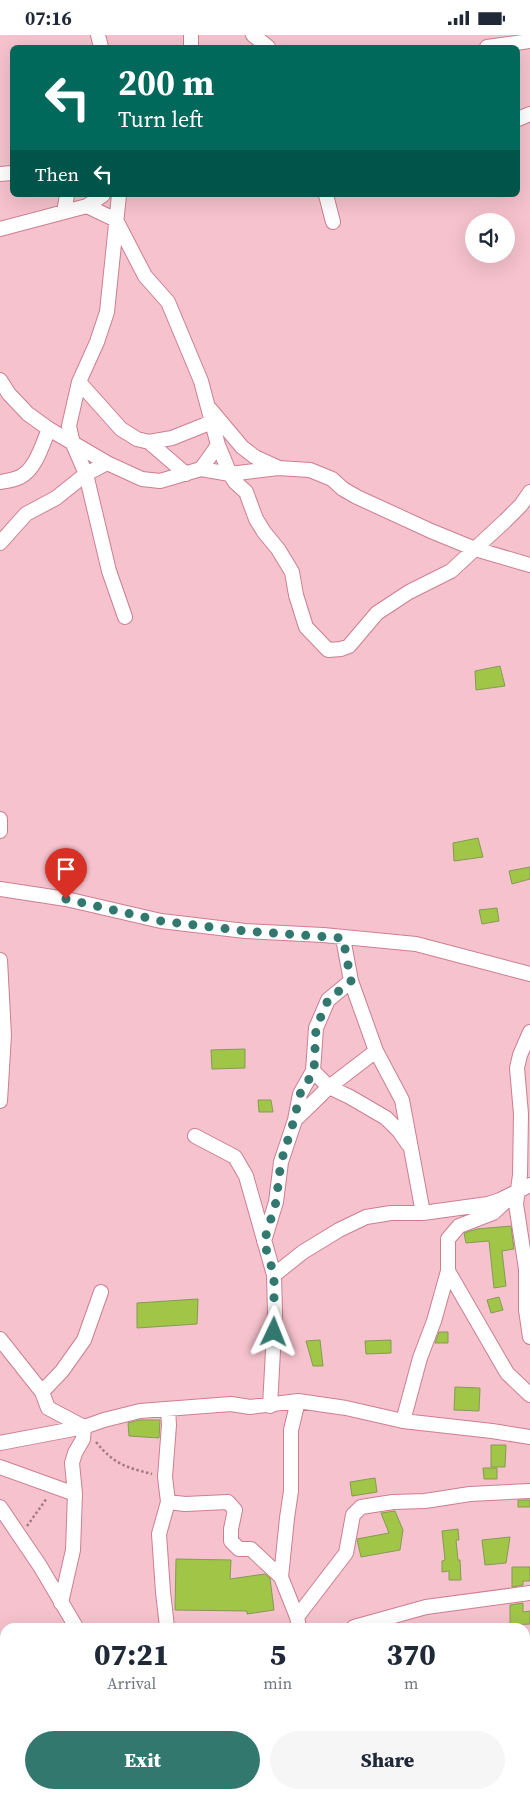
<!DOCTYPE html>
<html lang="en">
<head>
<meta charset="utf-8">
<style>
	body { margin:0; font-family:"Source Serif 4",serif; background:#f6f6f7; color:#1f2937; height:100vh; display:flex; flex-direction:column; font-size:19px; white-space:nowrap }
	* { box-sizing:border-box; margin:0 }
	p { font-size:16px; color:#747a83 }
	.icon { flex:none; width:28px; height:28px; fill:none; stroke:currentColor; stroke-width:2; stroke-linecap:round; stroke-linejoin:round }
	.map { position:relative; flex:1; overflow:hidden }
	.panel { position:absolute; left:0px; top:1588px; width:530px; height:176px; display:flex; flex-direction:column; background:#fff; border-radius:15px 15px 0 0; box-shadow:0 5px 20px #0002 }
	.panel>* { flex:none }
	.top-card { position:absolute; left:10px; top:10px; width:510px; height:152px; border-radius:8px; box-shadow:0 5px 20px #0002; background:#00695c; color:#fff; overflow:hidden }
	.tools { position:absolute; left:465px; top:178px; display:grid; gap:10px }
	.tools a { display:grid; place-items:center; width:50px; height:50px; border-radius:50%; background:#fff; box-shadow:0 5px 20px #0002; font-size:25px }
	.pin { position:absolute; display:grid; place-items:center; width:42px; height:42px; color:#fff; margin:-51px -21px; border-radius:50% 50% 50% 0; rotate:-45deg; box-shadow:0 0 5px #0007 }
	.pin .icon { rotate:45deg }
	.me { position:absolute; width:55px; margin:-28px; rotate:2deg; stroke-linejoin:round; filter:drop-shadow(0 0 4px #0008) }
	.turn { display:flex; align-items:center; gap:18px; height:105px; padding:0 25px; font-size:22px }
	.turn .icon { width:65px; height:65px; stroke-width:2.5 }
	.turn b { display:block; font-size:35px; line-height:42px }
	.then { display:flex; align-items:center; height:48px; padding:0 25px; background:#0003; gap:10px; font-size:19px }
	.eta { display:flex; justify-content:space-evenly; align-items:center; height:85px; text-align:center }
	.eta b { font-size:30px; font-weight:800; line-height:35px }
	.cta { display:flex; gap:10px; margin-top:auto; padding:10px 25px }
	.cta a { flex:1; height:58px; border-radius:30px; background:#32786f; color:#fff; font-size:20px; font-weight:800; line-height:58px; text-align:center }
	.cta a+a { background:#f6f6f7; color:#1f2937 }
	.status { display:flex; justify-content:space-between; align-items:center; height:35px; padding:0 25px; background:#fff; direction:ltr }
	.status svg { height:14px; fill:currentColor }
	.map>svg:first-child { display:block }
	.building { fill:#a1c547; stroke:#859b55 }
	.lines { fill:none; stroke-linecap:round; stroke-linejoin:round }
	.minor-casing { stroke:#cd7f92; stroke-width:16 }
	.path { stroke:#a47a84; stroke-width:2.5; stroke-dasharray:2.5 2.5; stroke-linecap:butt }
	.minor { stroke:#fff; stroke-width:14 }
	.route { stroke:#32786f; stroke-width:9; stroke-dasharray:0 16.2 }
</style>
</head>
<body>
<div class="status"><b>07:16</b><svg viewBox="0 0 49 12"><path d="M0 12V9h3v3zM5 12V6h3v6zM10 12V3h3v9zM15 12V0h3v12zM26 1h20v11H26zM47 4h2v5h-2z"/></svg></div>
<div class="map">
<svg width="530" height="1763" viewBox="0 0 530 1763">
	<rect width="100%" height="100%" fill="#f5c2cd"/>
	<path class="building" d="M500 631 505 651 476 655 475 636Z
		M478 803 483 822 454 826 453 808Z
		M530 832V844L512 849 509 836Z
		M497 873 499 886 482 889 479 875Z
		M245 1014V1033L212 1034 211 1015Z
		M258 1065H271L273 1077H259Z
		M511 1191 514 1214 502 1216 506 1251 494 1253 489 1206 466 1208 464 1198 477 1194Z
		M499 1262 503 1275 491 1278 487 1265Z
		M198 1264 197 1289 137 1293V1268Z
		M439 1297H448V1308H435Z
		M320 1305 323 1331H313L306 1306Z
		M391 1305V1318L366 1319 365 1306Z
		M455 1352 480 1353 479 1376 454 1375Z
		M139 1385H160L159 1403 129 1401 128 1388Z
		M491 1410H506L505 1432H491Z
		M483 1433H497V1444H484Z
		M375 1443 377 1457 352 1461 350 1447Z
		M518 1465H530V1472H518Z
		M395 1476 403 1495 400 1515 361 1522 357 1504 389 1498 381 1478Z
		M458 1494 459 1505H456L458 1525H460L461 1545H449V1536L442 1537V1526L445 1525 442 1496Z
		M510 1502 506 1528 485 1530 482 1505Z
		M176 1524 231 1525 230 1544 265 1539 270 1543 274 1575 247 1579V1576L175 1575Z
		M512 1532H530V1546H523V1550L512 1552Z
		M523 1568V1577L530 1576V1589L510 1590V1570Z"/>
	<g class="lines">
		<g class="minor-casing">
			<path id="minor" d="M98 0 101 12
				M191 0V12
				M253 0 268 12
				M487 12 530 6
				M518 84 530 79
				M0 139 12 138
				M119 160 107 277 97 307 79 347 69 391 73 409 86 439 109 536 125 582
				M326 160 333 187
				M87 171 116 185 145 241 168 267 201 346 218 410 230 439 235 447 246 457 256 484 264 497 278 514 292 537 296 560 306 592 328 615 341 614 349 611 377 578 409 557 451 536 505 486 521 470 530 457
				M64 177 67 160
				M0 194 87 171 103 160
				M0 345 9 359 28 379 49 394 107 428 142 444 160 446 201 434 230 439 278 433 310 435 332 444 343 454 357 462 431 496 475 514 530 530
				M79 347 121 394 137 404 149 407 186 439
				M210 374 242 412 255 422 277 432
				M149 407 172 403 212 387
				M201 434 218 410
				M0 447C6 446 14 445 20 442 36 434 42 410 49 394
				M0 508 26 479 56 463 86 439 107 428
				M0 796V784
				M0 854 66 864 161 886 245 896 323 900 416 909 530 939
				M343 903 351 946 376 1016 402 1065 423 1178
				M0 925 4 1000 0 1066
				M530 997 520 1020 517 1033 521 1079 520 1140 516 1169 526 1234V1275L530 1302
				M313 1036 329 1052 350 1062 386 1083 399 1096 408 1109
				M295 1085 329 1052 376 1016
				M195 1101 235 1122 246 1141 274 1240 275 1278 270 1371
				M264 1206 276 1167 281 1127 295 1085 300 1059 313 1036 316 993 328 965 351 946
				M448 1236 507 1338 530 1360
				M274 1240 303 1217 339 1195 366 1182 391 1178H423L488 1169 500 1165 530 1150
				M0 1304 42 1357 48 1373 84 1392 83 1404 75 1418 72 1428 75 1459
				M42 1357 62 1336 84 1305 101 1257
				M403 1386 420 1323 434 1286 448 1236V1204L459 1191 493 1178 507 1165
				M0 1408 84 1392 104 1385 140 1376 231 1369 250 1372 298 1366 346 1373 403 1386 492 1396 530 1402
				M0 1432 75 1459 73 1515 61 1568
				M168 1467 185 1469 228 1467 235 1475 231 1494V1506L239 1514H251L281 1542 297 1582 299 1592
				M0 1472 40 1531 76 1592
				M281 1542 287 1483 291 1456V1395L298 1366
				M297 1582 346 1518 353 1480 361 1472 393 1467 425 1466 470 1459 530 1456
				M167 1592 163 1557 159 1499 168 1467 165 1442 169 1390 168 1375
				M354 1592 426 1572 530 1558
				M525 1625 530 1624
				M525 1687 530 1683
				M0 1689 5 1688
				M259 1759H293
				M15 1763 99 1759
				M197 1763V1759
				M422 1763V1759"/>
		</g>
		<path class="path" d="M96 1407C114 1429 125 1432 152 1439
			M27 1491 47 1463"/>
		<use href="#minor" class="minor"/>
	</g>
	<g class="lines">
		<path class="route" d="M66 864 161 886 245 896 343 903 351 946 328 965 316 993 314 1036 300 1059 294 1085 281 1127 276 1167 264 1207 274 1240V1297"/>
	</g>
</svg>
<div class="tools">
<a><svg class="icon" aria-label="sound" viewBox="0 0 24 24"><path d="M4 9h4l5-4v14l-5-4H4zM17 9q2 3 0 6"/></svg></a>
</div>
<div class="pin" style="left:66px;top:864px;background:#d93025"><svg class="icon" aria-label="arrive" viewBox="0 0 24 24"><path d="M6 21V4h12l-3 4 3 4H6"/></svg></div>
<svg class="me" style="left:274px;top:1297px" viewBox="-20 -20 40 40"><path d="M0-17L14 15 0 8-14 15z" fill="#32786f" stroke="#fff" stroke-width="4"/></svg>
<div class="top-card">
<div class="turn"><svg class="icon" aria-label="left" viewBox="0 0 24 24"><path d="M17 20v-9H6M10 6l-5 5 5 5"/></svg><div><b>200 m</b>Turn left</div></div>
<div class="then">Then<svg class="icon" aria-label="left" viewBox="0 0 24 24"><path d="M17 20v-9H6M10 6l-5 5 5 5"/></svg></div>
</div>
<section class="panel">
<div class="eta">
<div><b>07:21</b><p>Arrival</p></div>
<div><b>5</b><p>min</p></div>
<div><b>370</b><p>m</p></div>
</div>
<div class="cta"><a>Exit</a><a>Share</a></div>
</section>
</div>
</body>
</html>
